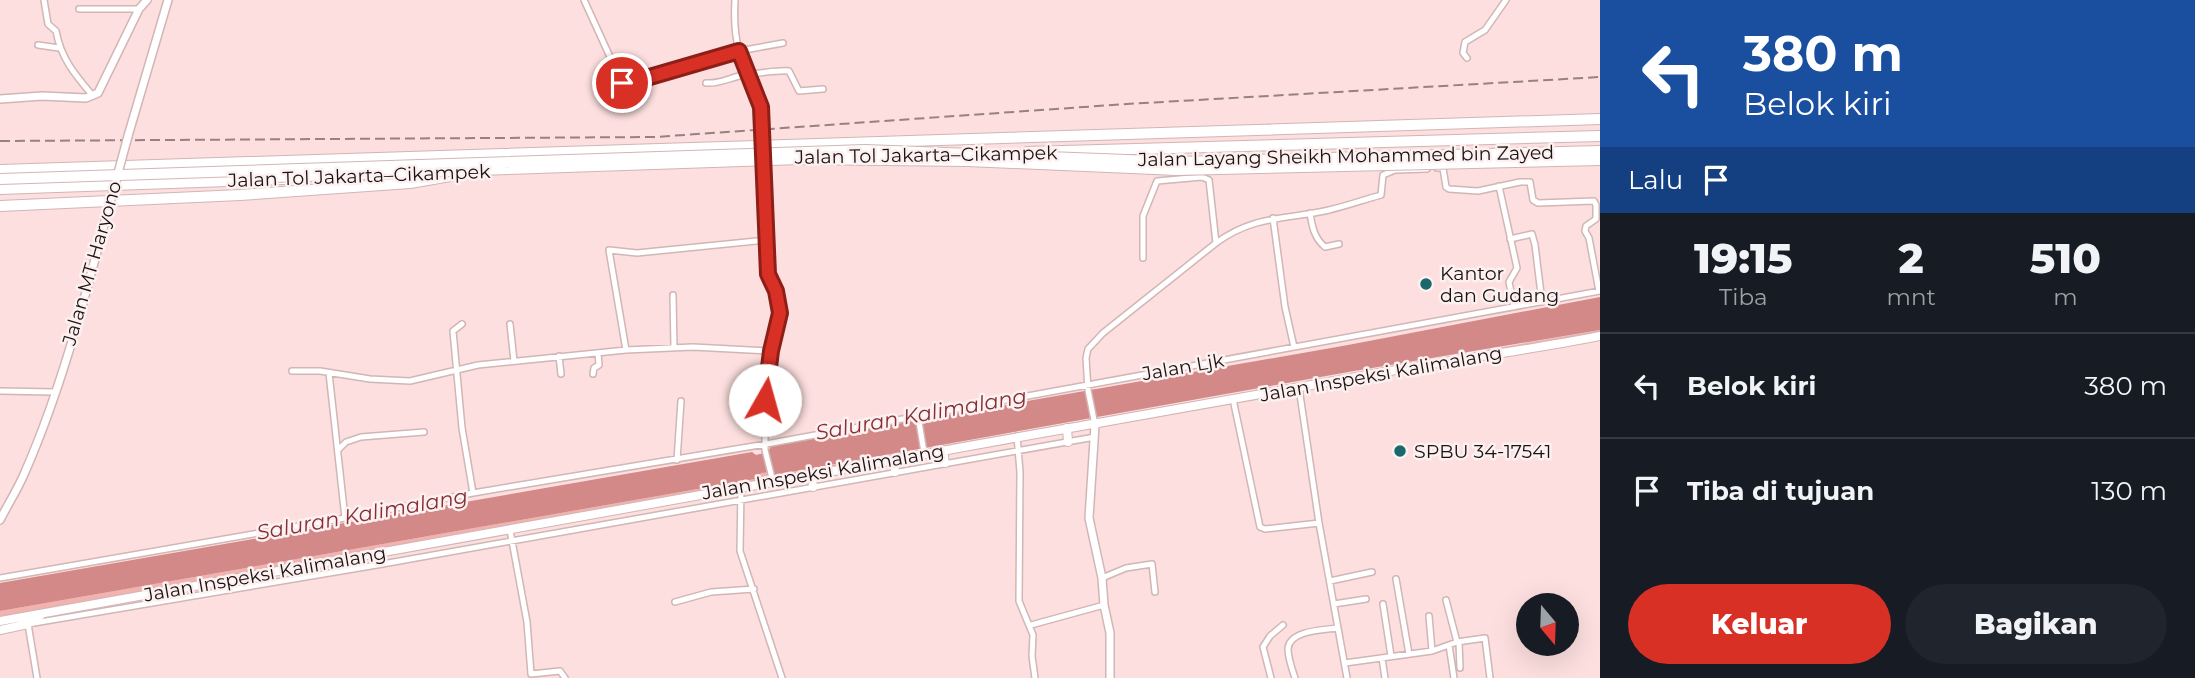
<!DOCTYPE html>
<html lang="id">
<head>
<meta charset="utf-8">
<style>
	body { margin:0; font-family:Montserrat,sans-serif; background:#20242c; color:#f1f3f6; height:100vh; display:flex; flex-direction:column; font-size:26px; white-space:nowrap }
	* { box-sizing:border-box; margin:0 }
	p { font-size:23px; color:#9ea1a6 }
	.icon { flex:none; width:38px; height:38px; fill:none; stroke:currentColor; stroke-width:2; stroke-linecap:round; stroke-linejoin:round }
	.map { position:relative; flex:1; overflow:hidden }
	.drawer { display:flex; flex-direction:column; background:#171b24; width:595px }
	.drawer>* { flex:none }
	.guide { background:#1a4fa0; color:#fff; overflow:hidden }
	.needle { width:46px; rotate:161deg }
	.fabs { position:absolute; left:1516px; top:593px; display:grid; gap:14px }
	.fabs a { display:grid; place-items:center; width:63px; height:63px; border-radius:50%; background:#171b24; box-shadow:0 7px 28px #0002; font-size:35px }
	.pin { position:absolute; display:grid; place-items:center; width:60px; height:60px; color:#fff; margin:-30px; border:4px solid #fff; border-radius:50%; box-shadow:0 2px 7px #0007 }
	.me { position:absolute; width:77px; margin:-38px; rotate:7deg; stroke-linejoin:round; filter:drop-shadow(0 0 5px #0008) }
	.turn { display:flex; align-items:center; gap:24px; height:147px; padding:0 28px; font-size:32px }
	.turn .icon { width:91px; height:91px; stroke-width:2.5 }
	.turn b { display:block; font-size:49px; line-height:60px }
	.then { display:flex; align-items:center; height:66px; padding:0 28px; background:#0003; gap:14px; font-size:26px }
	.eta { display:flex; justify-content:space-evenly; align-items:center; height:119px; text-align:center }
	.eta b { font-size:42px; font-weight:800; line-height:49px }
	.button { display:flex; gap:14px; margin-top:auto; padding:14px 28px }
	.button a { flex:1; height:80px; border-radius:42px; background:#d93025; color:#fff; font-size:28px; font-weight:800; line-height:80px; text-align:center }
	.button a+a { background:#20242c; color:#f1f3f6 }
	ul { padding:0; list-style:none }
	li { display:flex; align-items:center; gap:21px; height:105px; padding:0 28px; border-top:2px solid #363941 }
	li div { flex:1 }
	li b { display:block; font-size:26px }
	li em { font-style:normal }
	main { display:flex; flex:1; min-height:0 }
	.map>svg:first-child { display:block }
	.green { fill:#f1b2b0 }
	.water { fill:#d28988 }
	.lines { fill:none; stroke-linecap:round; stroke-linejoin:round }
	.street-casing { stroke:#d1b6b5; stroke-width:8 }
	.secondary-casing { stroke:#d1b6b5; stroke-width:10 }
	.primary-casing { stroke:#d1b6b5; stroke-width:10 }
	.highway-casing { stroke:#d1b6b5; stroke-width:12 }
	.street { stroke:#fff; stroke-width:5 }
	.secondary { stroke:#fff; stroke-width:7 }
	.primary { stroke:#fff; stroke-width:8 }
	.highway { stroke:#fff; stroke-width:10 }
	.rail { stroke:#968281; stroke-width:2; stroke-dasharray:10 5; stroke-linecap:butt }
	.street-bridge-casing { stroke:#d1b6b5; stroke-width:8; stroke-linecap:butt }
	.secondary-bridge-casing { stroke:#d1b6b5; stroke-width:10; stroke-linecap:butt }
	.highway-bridge-casing { stroke:#d1b6b5; stroke-width:12; stroke-linecap:butt }
	.street-bridge { stroke:#fff; stroke-width:5 }
	.secondary-bridge { stroke:#fff; stroke-width:7 }
	.highway-bridge { stroke:#fff; stroke-width:10 }
	.route-casing { stroke:#8d1f18; stroke-width:18 }
	.route { stroke:#d93025; stroke-width:12 }
	.poi-dot { fill:#1b686c; stroke:#fcf1f0; stroke-width:2.5 }
	.labels { text-anchor:middle; dominant-baseline:central; stroke-width:5; stroke-linejoin:round; paint-order:stroke }
	.street-label { font-size:19px; fill:#1b1212; stroke:#fcf1f0 }
	.poi-label { font-size:19px; fill:#1b1212; stroke:#fcf1f0; text-anchor:start }
	.water-label { font-size:21px; font-style:italic; fill:#862e33; stroke:#fcf1f0 }
</style>
</head>
<body>
<main>
<div class="map">
<svg width="1600" height="678" viewBox="0 0 1600 678">
	<rect width="100%" height="100%" fill="#fcdfde"/>
	<path class="green" d="M1600 330V336L0 621V611L755 479 760 473 770 472 774 475Z"/>
	<path class="water" d="M1600 297V330L1354 371 774 475 770 472 761 473 755 479 0 611V583L752 452 756 455 768 452 771 446 1348 345Z"/>
	<g class="lines">
		<g class="street-casing">
			<path id="street" d="M44 0 48 24 56 31C61 59 76 76 93 96
				M584 0 622 83H629L739 51 783 43
				M735 0C734 17 734 33 739 50 746 74 760 94 762 119
				M79 9H139
				M38 45 59 48
				M1467 58 1463 53 1465 42 1485 30 1506 0
				M706 83C719 84 727 79 739 76 749 74 780 70 789 71L799 91 823 89
				M1437 168H1443L1446 187 1449 189 1478 191 1520 182H1530L1533 200 1538 203 1594 201 1596 205V219L1586 226 1585 231 1589 238 1599 291
				M1499 186 1517 268 1509 282 1514 307
				M765 192 768 274 776 291 780 313 771 351 765 400V450L773 482
				M1310 213C1312 226 1314 238 1325 247L1339 244
				M1273 218 1285 307 1294 347
				M1510 239 1532 234 1535 245 1542 302
				M1216 243C1254 215 1285 220 1329 210 1346 206 1363 200 1381 195L1383 175 1395 170 1427 169
				M673 295 674 348
				M462 324 453 331 462 428 473 493
				M510 324 514 361
				M626 350 609 250 637 253 766 240
				M559 356 561 374
				M292 371H320L370 379 410 381 478 365 626 350 693 347 771 351
				M329 373 345 518
				M593 374 594 368 599 365 598 353
				M1299 388 1319 523 1347 678
				M0 391 54 392
				M1233 399 1260 527 1265 529 1319 523
				M918 416 924 452
				M1095 425 1088 390 1086 358 1088 349 1103 333 1216 243 1209 180 1202 177 1157 181 1143 216V258
				M1017 436 1020 472 1019 601 1033 635 1032 656 1035 678
				M338 450 346 442 361 437 424 432
				M677 460 681 401
				M741 488 740 551 782 678
				M510 530 527 622 531 674 560 671 565 678
				M0 578 345 518 473 493 766 444 1600 291
				M1102 578 1126 568 1152 564 1155 592
				M1396 579 1409 654
				M1330 581 1372 572
				M1446 600 1457 642
				M675 602 711 592 754 589
				M1334 604 1366 599
				M1383 604 1391 656
				M1429 616 1432 651
				M1031 625 1104 605
				M1459 642 1460 668
				M1449 645 1454 678
				M1382 658 1385 678
				M1345 663 1432 651 1457 642 1485 638 1490 678
				M37 678 28 624 377 565 1095 437
				M1271 678 1263 647 1270 636 1283 625
				M1295 678C1292 669 1288 658 1288 649 1289 630 1324 630 1338 628"/>
		</g>
		<g class="secondary-casing">
			<path id="secondary" d="M0 99 42 96 86 98 98 93 139 9 147 0
				M128 136 168 0
				M1095 425 1089 518 1102 578 1104 605 1110 633V678
				M0 520C8 504 18 489 25 472 61 390 84 301 107 214"/>
		</g>
		<g class="primary-casing">
			<path id="primary" d="M1067 428 1068 442
				M943 450 945 463
				M894 460 895 472
				M812 475 813 487
				M0 621 812 475C1010 438 1208 403 1407 368 1471 357 1536 349 1600 336
				M0 630 28 624 41 615"/>
		</g>
		<g class="highway-casing">
			<path id="highway" d="M1027 152 1600 136
				M0 170 1600 119
				M0 189 284 179
				M0 206 240 195 410 183 462 174"/>
		</g>
		<use href="#street" class="street"/>
		<use href="#secondary" class="secondary"/>
		<use href="#primary" class="primary"/>
		<use href="#highway" class="highway"/>
		<path class="rail" d="M0 141 655 137 1127 104 1600 77"/>
		<g class="street-bridge-casing">
			<path id="street-bridge" d="M762 119 765 192"/>
		</g>
		<g class="secondary-bridge-casing">
			<path id="secondary-bridge" d="M107 214 128 136"/>
		</g>
		<g class="highway-bridge-casing">
			<path id="highway-bridge" d="M275 177 801 159 968 161 1177 170 1600 160
				M0 179 865 150 1179 162 1600 151"/>
		</g>
		<use href="#street-bridge" class="street-bridge"/>
		<use href="#secondary-bridge" class="secondary-bridge"/>
		<use href="#highway-bridge" class="highway-bridge"/>
	</g>
	<g class="lines">
		<g class="route-casing">
			<path id="route" d="M622 83H629L739 51 761 107 768 274 776 291 780 313 771 351 765 400"/>
		</g>
		<use href="#route" class="route"/>
	</g>
	<g class="poi-dot">
		<circle cx="1426" cy="284" r="7"/>
		<circle cx="1400" cy="451" r="7"/>
	</g>
	<g class="labels">
		<g class="street-label">
			<text transform="translate(926 155) rotate(-1)">Jalan Tol Jakarta–Cikampek</text>
			<text transform="translate(1346 156) rotate(-1)">Jalan Layang Sheikh Mohammed bin Zayed</text>
			<text transform="translate(359 176) rotate(-2)">Jalan Tol Jakarta–Cikampek</text>
			<text transform="translate(92 263) rotate(-74)">Jalan MT Haryono</text>
			<text transform="translate(1183 367) rotate(-10)">Jalan Ljk</text>
			<text transform="translate(1381 374) rotate(-10)">Jalan Inspeksi Kalimalang</text>
			<text transform="translate(823 472) rotate(-10)">Jalan Inspeksi Kalimalang</text>
			<text transform="translate(265 574) rotate(-10)">Jalan Inspeksi Kalimalang</text>
		</g>
		<g class="poi-label">
			<text x="1440" y="273">Kantor<tspan x="1440" dy="22">dan Gudang</tspan></text>
			<text x="1414" y="451">SPBU 34-17541</text>
		</g>
		<g class="water-label">
			<text transform="translate(921 414) rotate(-10)">Saluran Kalimalang</text>
			<text transform="translate(362 514) rotate(-10)">Saluran Kalimalang</text>
		</g>
	</g>
</svg>
<div class="fabs">
<a><svg class="needle" viewBox="-14 -14 28 28"><path d="M0-13l5 13h-10z" fill="#e53935"/><path d="M0 13l5-13h-10z" fill="#9ea1a6"/></svg></a>
</div>
<div class="pin" style="left:622px;top:83px;background:#d93025"><svg class="icon" aria-label="arrive" viewBox="0 0 24 24"><path d="M6 21V4h12l-3 4 3 4H6"/></svg></div>
<svg class="me" style="left:765px;top:400px" viewBox="-20 -20 40 40"><circle r="19" fill="#fff"/><path d="M0-13L10 11 0 6-10 11z" fill="#d93025"/></svg>
</div>
<section class="drawer">
<div class="guide">
<div class="turn"><svg class="icon" aria-label="left" viewBox="0 0 24 24"><path d="M17 20v-9H6M10 6l-5 5 5 5"/></svg><div><b>380 m</b>Belok kiri</div></div>
<div class="then">Lalu<svg class="icon" aria-label="arrive" viewBox="0 0 24 24"><path d="M6 21V4h12l-3 4 3 4H6"/></svg></div>
</div>
<div class="eta">
<div><b>19:15</b><p>Tiba</p></div>
<div><b>2</b><p>mnt</p></div>
<div><b>510</b><p>m</p></div>
</div>
<ul>
<li><svg class="icon" aria-label="left" viewBox="0 0 24 24"><path d="M17 20v-9H6M10 6l-5 5 5 5"/></svg><div><b>Belok kiri</b></div><em>380 m</em></li>
<li><svg class="icon" aria-label="arrive" viewBox="0 0 24 24"><path d="M6 21V4h12l-3 4 3 4H6"/></svg><div><b>Tiba di tujuan</b></div><em>130 m</em></li>
</ul>
<div class="button"><a>Keluar</a><a>Bagikan</a></div>
</section>
</main>
</body>
</html>
